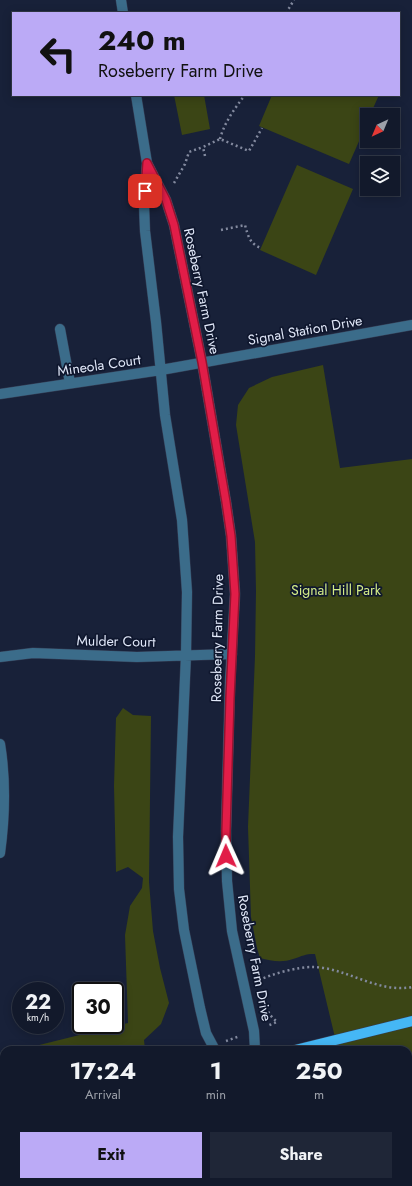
<!DOCTYPE html>
<html lang="en">
<head>
<meta charset="utf-8">
<style>
	body { margin:0; font-family:Jost,sans-serif; background:#1f2637; color:#f1f3f6; height:100vh; display:flex; flex-direction:column; font-size:15px; white-space:nowrap }
	* { box-sizing:border-box; margin:0 }
	p { font-size:13px; color:#9ca0a9 }
	.icon { flex:none; width:22px; height:22px; fill:none; stroke:currentColor; stroke-width:2; stroke-linecap:round; stroke-linejoin:round }
	.map { position:relative; flex:1; overflow:hidden }
	.side { position:absolute; left:0px; top:1046px; width:412px; height:140px; display:flex; flex-direction:column; background:#12192b; border-radius:12px 12px 0 0; box-shadow:0 2px 10px #0003,0 0 0 1px #313847 }
	.side>* { flex:none }
	.banner { position:absolute; left:12px; top:12px; width:388px; height:84px; border-radius:0px; box-shadow:0 2px 10px #0003,0 0 0 1px #313847; background:#bbaaf6; color:#111; overflow:hidden }
	.needle { width:26px; rotate:224deg }
	.tools { position:absolute; left:360px; top:108px; display:grid; gap:8px }
	.tools a { display:grid; place-items:center; width:40px; height:40px; border-radius:0px; background:#12192b; box-shadow:0 2px 10px #0003,0 0 0 1px #313847; font-size:20px }
	.speed { position:absolute; left:12px; top:982px; display:flex; gap:8px; font-size:20px; font-weight:700; text-align:center }
	.speed>* { display:grid; place-content:center; width:52px; height:52px; border-radius:50%; background:#12192b; box-shadow:0 2px 10px #0003,0 0 0 1px #313847; line-height:1 }
	.speed small { font-size:10px; font-weight:400 }
	.speed .limit { border:2px solid #111; border-radius:6px; background:#fff; color:#111 }
	.pin { position:absolute; display:grid; place-items:center; width:34px; height:34px; color:#fff; margin:-17px; border-radius:8px; box-shadow:0 2px 6px #0006 }
	.me { position:absolute; width:44px; margin:-22px; rotate:359deg; stroke-linejoin:round; filter:drop-shadow(0 0 3px #0008) }
	.turn { display:flex; align-items:center; gap:14px; height:84px; padding:0 20px; font-size:18px }
	.turn .icon { width:52px; height:52px; stroke-width:2.5 }
	.turn b { display:block; font-size:28px; line-height:34px }
	.eta { display:flex; justify-content:space-evenly; align-items:center; height:68px; text-align:center }
	.eta b { font-size:24px; font-weight:700; line-height:28px }
	.action { display:flex; gap:8px; margin-top:auto; padding:8px 20px }
	.action a { flex:1; height:46px; border-radius:0px; background:#bbaaf6; color:#111; font-size:16px; font-weight:700; line-height:46px; text-align:center }
	.action a+a { background:#1f2637; color:#f1f3f6 }
	.map>svg:first-child { display:block }
	.green { fill:#3b4515 }
	.lines { fill:none; stroke-linecap:round; stroke-linejoin:round }
	.minor-casing { stroke:#343d54; stroke-width:11 }
	.major-casing { stroke:#343d54; stroke-width:11 }
	.path { stroke:#838a9f; stroke-width:2.5; stroke-dasharray:2 3; stroke-linecap:butt }
	.minor { stroke:#3b6c8a; stroke-width:10 }
	.major { stroke:#45b7f5; stroke-width:10 }
	.route-casing { stroke:#92132f; stroke-width:10 }
	.route { stroke:#e11d48; stroke-width:7 }
	.labels { text-anchor:middle; dominant-baseline:central; stroke-width:3.5; stroke-linejoin:round; paint-order:stroke }
	.street-label { font-size:14px; fill:#e1e8f9; stroke:#0f172e }
	.park-label { font-size:14px; fill:#d4ec87; stroke:#0f172e }
</style>
</head>
<body>
<div class="map">
<svg width="412" height="1186" viewBox="0 0 412 1186">
	<rect width="100%" height="100%" fill="#182139"/>
	<path class="green" d="M174 95H204L210 129 182 135Z
		M272 95H379L370 115H367V123L349 164 259 126Z
		M297 165 353 189 316 275 260 250Z
		M323 365 340 468 412 459V1186H138L153 1182H408V1050H338L315 954C304 954 303 956 293 959 282 963 271 961 260 958L257 948 251 917 248 827 255 656 256 591 255 542 236 425 238 405 249 388 272 377Z
		M123 708 133 715 151 716 149 882 153 931 160 968 169 1003 161 1024 144 1040 145 1050H19L128 1023 125 935 130 906 142 888 143 878 128 867 116 872 114 786 116 718Z"/>
	<g class="lines">
		<g class="minor-casing">
			<path id="minor" d="M121 0 123 13
				M136 95 147 163 144 205 145 231 156 322 165 415 182 520 187 592 186 655 178 837 179 889 184 930 200 1008 206 1033 215 1050
				M147 163 166 200 174 225 202 362 226 502 231 536 235 594 230 683 226 831 227 881 232 931 254 1031 255 1050
				M60 329 70 383
				M0 394 161 370 412 325
				M0 657 33 653 137 657 232 654
				M0 744C6 781 5 816 0 853"/>
		</g>
		<g class="major-casing">
			<path id="major" d="M295 1050 412 1021
				M408 1062 412 1060
				M0 1123 4 1122
				M0 1162 4 1161"/>
		</g>
		<path class="path" d="M286 13 294 0
			M220 139C224 123 235 108 245 95
			M205 156 203 147 220 139 249 151 262 128
			M174 183 185 164 189 152 203 147
			M221 230 245 225C248 236 250 244 261 248
			M259 980C272 974 297 967 312 967 321 967 331 969 340 972 363 979 387 992 412 987
			M266 1007 270 1015 277 1022 267 1026
			M226 1041 240 1036
			M0 1097 4 1095"/>
		<use href="#minor" class="minor"/>
		<use href="#major" class="major"/>
	</g>
	<g class="lines">
		<g class="route-casing">
			<path id="route" d="M145 191 147 163 166 200 174 225 202 362 226 502 231 536 235 594 230 698 226 831V856"/>
		</g>
		<use href="#route" class="route"/>
	</g>
	<g class="labels">
		<g class="street-label">
			<text transform="translate(202 291) rotate(78)">Roseberry Farm Drive</text>
			<text transform="translate(305 330) rotate(-10)">Signal Station Drive</text>
			<text transform="translate(99 365) rotate(-8)">Mineola Court</text>
			<text transform="translate(217 638) rotate(-89)">Roseberry Farm Drive</text>
			<text transform="translate(116 641) rotate(1)">Mulder Court</text>
			<text transform="translate(255 958) rotate(79)">Roseberry Farm Drive</text>
		</g>
		<g class="park-label">
			<text x="336" y="590">Signal Hill Park</text>
		</g>
	</g>
</svg>
<div class="tools">
<a><svg class="needle" viewBox="-14 -14 28 28"><path d="M0-13l5 13h-10z" fill="#e53935"/><path d="M0 13l5-13h-10z" fill="#9ca0a9"/></svg></a>
<a><svg class="icon" aria-label="layers" viewBox="0 0 24 24"><path d="M12 4l9 5-9 5-9-5zM3 14l9 5 9-5"/></svg></a>
</div>
<div class="speed"><div>22<small>km/h</small></div><div class="limit">30</div></div>
<div class="pin" style="left:145px;top:191px;background:#d93025"><svg class="icon" aria-label="arrive" viewBox="0 0 24 24"><path d="M6 21V4h12l-3 4 3 4H6"/></svg></div>
<svg class="me" style="left:226px;top:856px" viewBox="-20 -20 40 40"><path d="M0-17L14 15 0 8-14 15z" fill="#e11d48" stroke="#fff" stroke-width="4"/></svg>
<div class="banner">
<div class="turn"><svg class="icon" aria-label="left" viewBox="0 0 24 24"><path d="M17 20v-9H6M10 6l-5 5 5 5"/></svg><div><b>240 m</b>Roseberry Farm Drive</div></div>
</div>
<section class="side">
<div class="eta">
<div><b>17:24</b><p>Arrival</p></div>
<div><b>1</b><p>min</p></div>
<div><b>250</b><p>m</p></div>
</div>
<div class="action"><a>Exit</a><a>Share</a></div>
</section>
</div>
</body>
</html>
